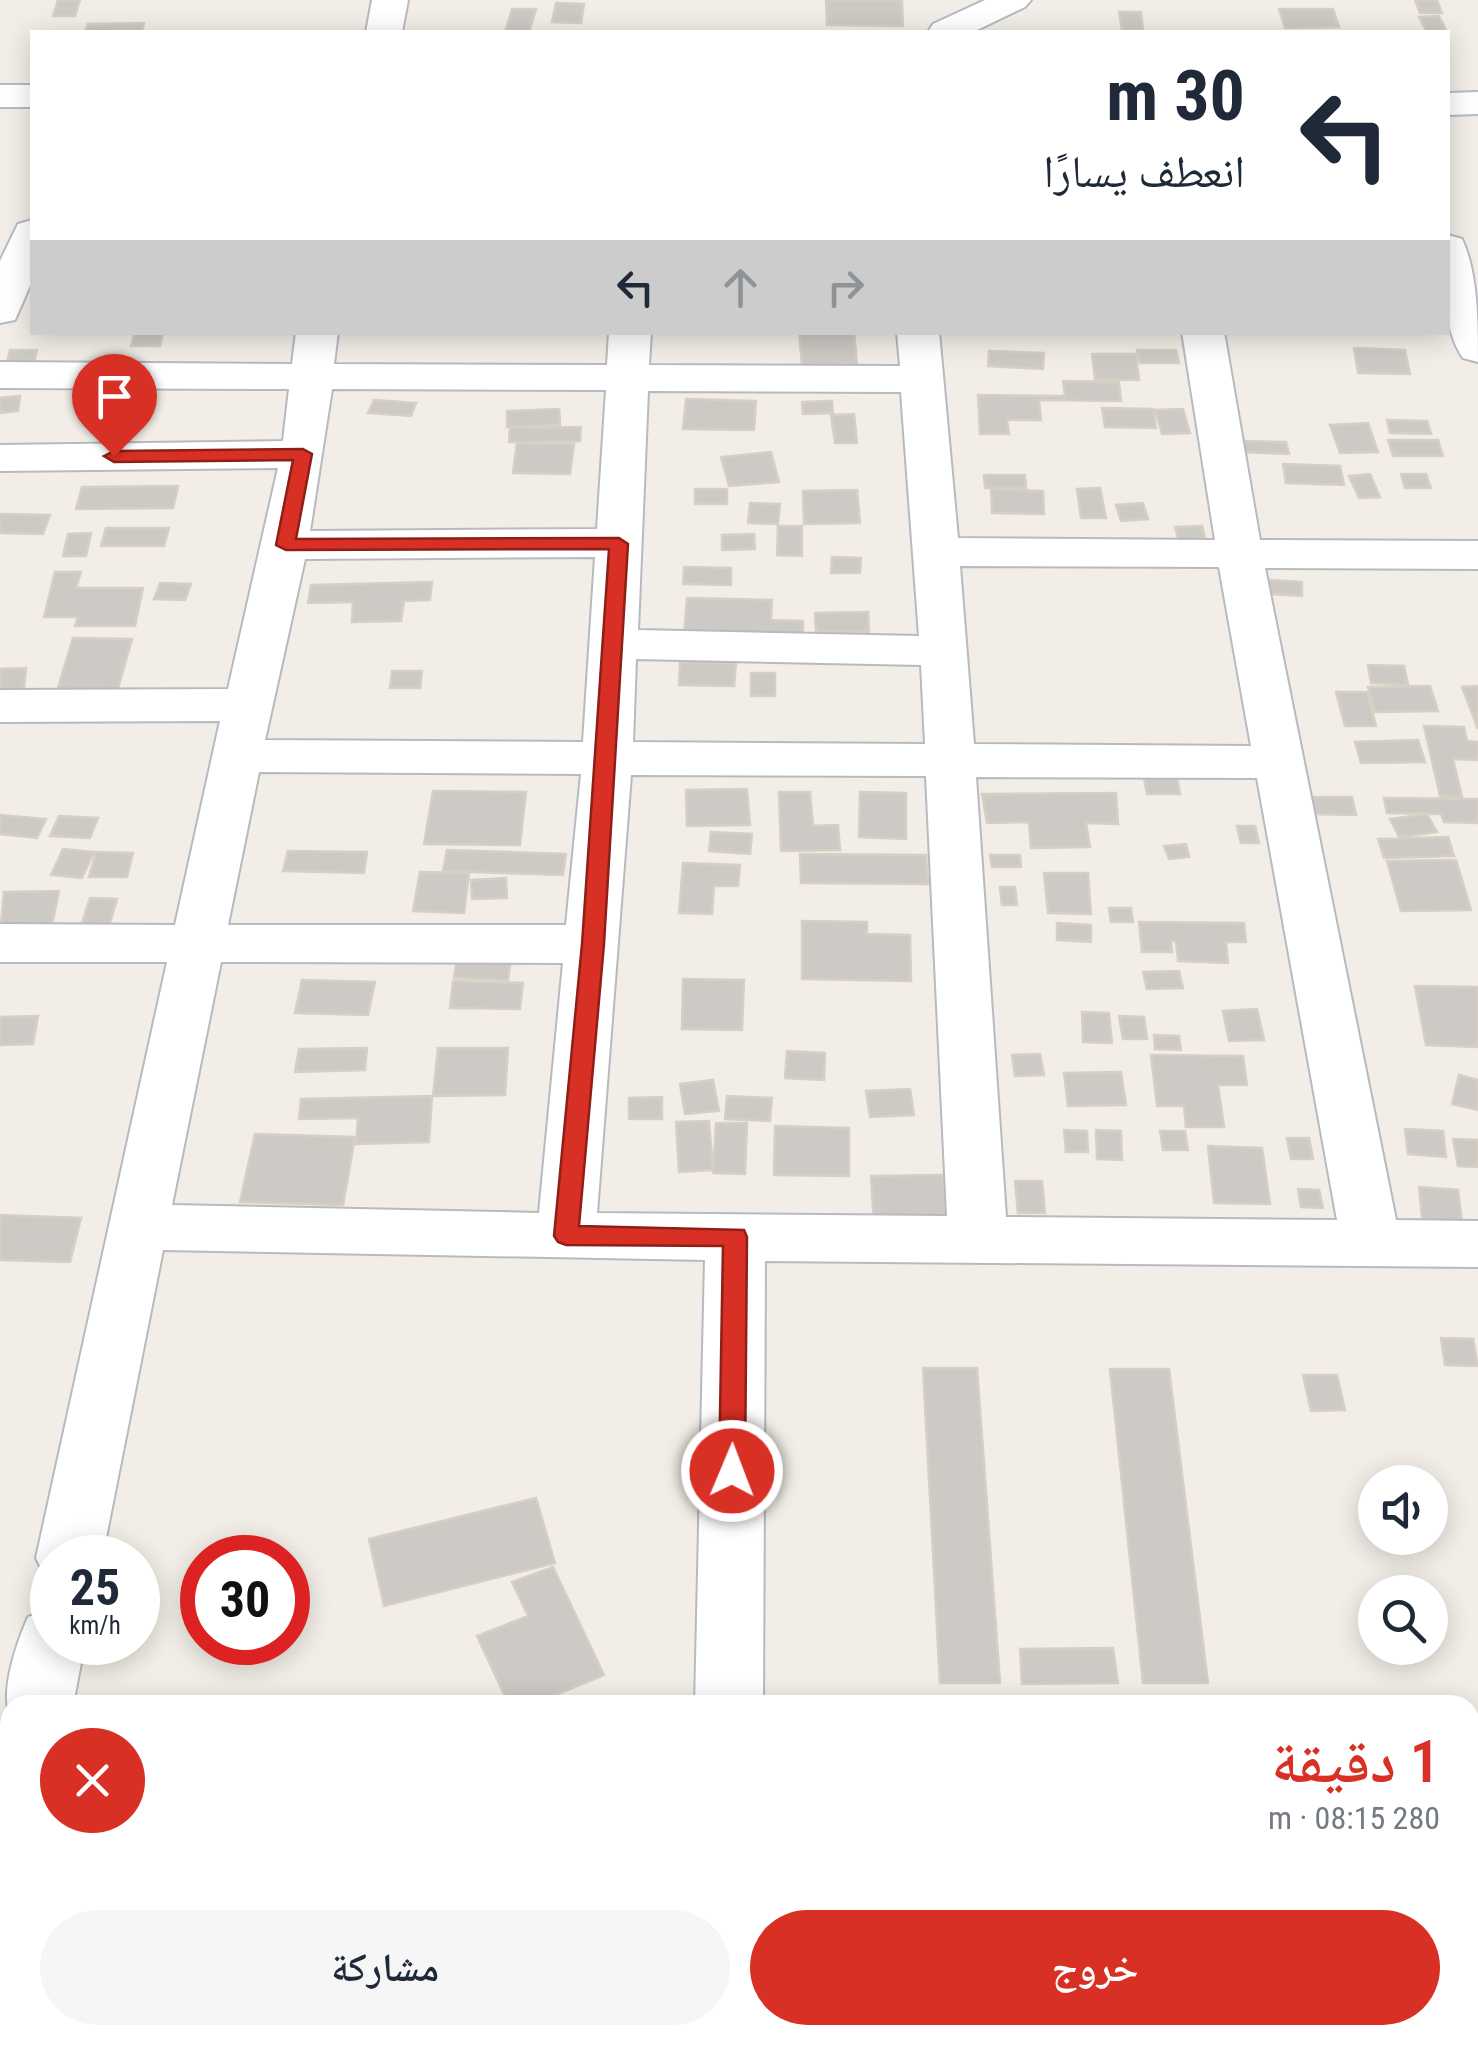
<!DOCTYPE html>
<html lang="ar">
<head>
<meta charset="utf-8">
<style>
	body { margin:0; font-family:"Roboto Condensed","Noto Naskh Arabic",sans-serif; background:#f6f6f7; color:#1f2937; direction:rtl; height:100vh; display:flex; flex-direction:column; font-size:38px; white-space:nowrap }
	* { box-sizing:border-box; margin:0 }
	p { font-size:32px; color:#747a83 }
	.icon { flex:none; width:55px; height:55px; fill:none; stroke:currentColor; stroke-width:2; stroke-linecap:round; stroke-linejoin:round }
	.map { position:relative; flex:1; overflow:hidden; direction:ltr }
	.drawer { position:absolute; left:0px; top:1695px; width:1480px; height:350px; display:flex; flex-direction:column; background:#fff; border-radius:30px 30px 0 0; box-shadow:0 5px 25px #0003; direction:rtl }
	.drawer>* { flex:none }
	.guide { position:absolute; left:30px; top:30px; width:1420px; height:305px; border-radius:0px; box-shadow:0 5px 25px #0003; direction:rtl; background:#fff; color:#1f2937; overflow:hidden }
	.buttons { position:absolute; left:1358px; top:1465px; display:grid; gap:20px }
	.buttons a { display:grid; place-items:center; width:90px; height:90px; border-radius:50%; background:#fff; box-shadow:0 5px 25px #0003; font-size:50px }
	.speed { position:absolute; left:30px; top:1535px; display:flex; gap:20px; font-size:50px; font-weight:700; text-align:center }
	.speed>* { display:grid; place-content:center; width:130px; height:130px; border-radius:50%; background:#fff; box-shadow:0 5px 25px #0003; line-height:1 }
	.speed small { font-size:25px; font-weight:400 }
	.speed .limit { border:15px solid #d22; background:#fff; color:#111 }
	.pin { position:absolute; display:grid; place-items:center; width:85px; height:85px; color:#fff; margin:-102px -42px; border-radius:50% 50% 50% 0; rotate:-45deg; box-shadow:0 0 10px #0007 }
	.pin .icon { rotate:45deg }
	.me { position:absolute; width:110px; margin:-55px; rotate:1deg; stroke-linejoin:round; filter:drop-shadow(0 0 8px #0008) }
	.turn { display:flex; align-items:center; gap:35px; height:210px; padding:0 40px; font-size:45px }
	.turn .icon { width:130px; height:130px; stroke-width:2.5 }
	.turn b { display:block; font-size:70px; line-height:85px }
	.lanes { display:flex; align-items:center; height:95px; padding:0 40px; background:#0003; justify-content:center; gap:50px; direction:ltr }
	.lanes .off { opacity:.35 }
	.round { display:grid; place-items:center; flex:none; width:105px; height:105px; border-radius:52px; background:#f6f6f7 }
	.head { display:flex; align-items:center; justify-content:space-between; height:170px; padding:0 40px }
	h1 { font-size:60px; font-weight:600; line-height:75px; color:#d93025 }
	.button { display:flex; gap:20px; margin-top:auto; padding:20px 40px }
	.button a { flex:1; height:115px; border-radius:60px; background:#d93025; color:#fff; font-size:40px; font-weight:600; line-height:115px; text-align:center }
	.button a+a { background:#f6f6f7; color:#1f2937 }
	.map>svg:first-child { display:block }
	.building { fill:#cdc9c4; stroke:#d7cfc4; stroke-width:2.5 }
	.lines { fill:none; stroke-linecap:round; stroke-linejoin:round }
	.street-casing { stroke:#b7babf; stroke-width:4 }
	.street { fill:#fff; fill-rule:evenodd }
	.route { fill:#d93025; stroke:#8d1f18; stroke-width:2.5 }
</style>
</head>
<body>
<div class="map">
<svg width="1478" height="2045" viewBox="0 0 1478 2045">
	<rect width="100%" height="100%" fill="#f2eee7"/>
	<path class="building" d="M58 0H80L75 16H53Z
		M826 0H902L903 26 827 25Z
		M1415 0H1437L1442 13H1420Z
		M556 3 584 4 581 23 552 22Z
		M512 9H536L529 32H505Z
		M1279 9H1333L1339 27 1285 28Z
		M1119 12H1141L1143 30H1122Z
		M1439 16 1447 32H1427L1419 17Z
		M144 23 142 31 85 32 88 24Z
		M135 332H163L160 346H131Z
		M799 332H854L857 364 802 365Z
		M1354 348 1405 350 1410 374 1358 373Z
		M10 350H37L32 373 4 374Z
		M1137 350H1176L1179 363H1140Z
		M989 351 1044 353 1043 369 988 366Z
		M1092 354H1136L1139 380 1095 379Z
		M1063 381 1119 382 1121 401 1039 400 1041 420H1007L1009 434H980L978 395 1065 396Z
		M20 396 18 411 0 413V398Z
		M686 399 756 401 754 430 683 429Z
		M374 400 416 403 411 416 368 413Z
		M832 401 833 413 803 414 802 402Z
		M1102 408 1153 409 1156 428 1105 427Z
		M559 409 560 425 507 427V411Z
		M1183 409 1190 433 1162 434 1155 410Z
		M854 414 857 443H835L831 415Z
		M1387 420 1427 421 1431 434 1390 433Z
		M1368 423 1378 452 1340 453 1330 425Z
		M581 427 580 441 509 442 510 428Z
		M1388 440H1438L1443 456H1393Z
		M1239 441 1286 442 1289 454 1240 452Z
		M517 443 574 444 570 474 513 473Z
		M771 452 779 482 729 486 721 457Z
		M1283 464 1340 466 1344 485 1286 483Z
		M1370 474 1380 497 1359 498 1349 476Z
		M1401 474H1426L1431 488H1405Z
		M984 475H1025L1026 488H985Z
		M178 486 173 508 76 509 82 487Z
		M1100 488 1106 518H1081L1077 489Z
		M695 489H727V504H695Z
		M991 489 1043 491 1044 514 992 513Z
		M857 490 860 523 804 524 803 491Z
		M750 503 780 504 778 524 748 523Z
		M1143 503 1148 519 1121 521 1116 505Z
		M0 514 50 515 43 534 0 533Z
		M778 526H802V556L777 555Z
		M1202 526 1206 541 1179 542 1175 527Z
		M106 528H169L164 546H101Z
		M91 533 86 556H63L68 534Z
		M754 534 755 549 722 550V535Z
		M832 557 861 558 860 573H831Z
		M684 567 731 568V585L683 584Z
		M55 572H81L76 588H143L135 626H75L78 617H44Z
		M1269 580 1302 582V596L1269 594Z
		M432 582 430 600 404 601 401 621 352 622 353 602 308 603 311 585Z
		M160 583 191 584 185 600 154 599Z
		M687 598 772 600 771 620 803 621V636L684 634Z
		M868 612 869 632H816L815 613Z
		M73 638 132 639 117 692 57 691Z
		M680 662 736 663 734 686 679 685Z
		M1368 665 1404 666 1408 685 1371 683Z
		M26 668 24 688 0 690 1 669Z
		M392 671H422L420 688H390Z
		M751 673H775V696H751Z
		M1430 686 1438 711 1375 712 1368 687Z
		M1478 686V729L1462 687Z
		M1336 692H1367L1376 726H1345Z
		M1424 726 1464 727 1467 741 1478 742V760L1453 759 1462 797 1440 796Z
		M1418 740 1425 762 1361 763 1355 742Z
		M1144 778H1177L1180 794H1147Z
		M747 789 750 825 687 826 686 790Z
		M433 791 526 792 520 845 424 844Z
		M779 792H810L813 826 838 825 840 850 781 851Z
		M860 792 906 793V839L859 837Z
		M1116 793 1118 824 1086 823 1090 847 1031 848 1029 822 987 823 982 794Z
		M1306 797H1352L1356 815 1309 814Z
		M1384 798 1478 799V823L1444 822 1441 814 1387 813Z
		M1427 814 1437 832 1399 837 1390 819Z
		M0 815 46 819 37 838 0 834Z
		M59 816 98 818 90 838 50 836Z
		M1237 826H1255L1259 843H1241Z
		M711 832 752 834 750 854 709 851Z
		M1448 837 1454 856 1384 858 1378 839Z
		M1186 844 1189 857 1169 859 1164 846Z
		M63 849 94 852 82 878 51 875Z
		M447 850 566 854 563 875 443 871Z
		M288 851 367 852 364 873 283 871Z
		M96 852 133 853 127 877H89Z
		M800 854 926 855 928 884 801 883Z
		M990 855H1020L1021 867H992Z
		M1456 860 1471 910 1401 911 1387 861Z
		M683 863 740 865 738 886H714L712 914 679 913Z
		M420 872 469 873 464 913 413 911Z
		M1044 873H1088L1091 914 1048 913Z
		M506 878 507 898 472 899 471 880Z
		M1000 887H1015L1017 905H1002Z
		M59 891 50 935H0L4 892Z
		M90 898 117 899 105 940 77 939Z
		M1109 908H1131L1133 922H1111Z
		M802 921 867 922V934L910 935 911 981 802 979Z
		M1139 922 1244 923 1246 942H1226L1228 963 1178 961 1176 941H1171L1172 952H1142Z
		M1057 923 1091 925V942L1057 940Z
		M461 929 515 931 508 980 454 978Z
		M1179 971 1183 988 1147 989 1143 972Z
		M683 979 744 980 742 1030 682 1029Z
		M302 980 375 982 368 1015 295 1013Z
		M453 981 523 983 520 1009 450 1008Z
		M1415 986 1478 987V1047L1426 1045Z
		M1257 1009 1264 1040 1229 1041 1223 1011Z
		M1082 1012 1109 1013 1112 1043 1083 1042Z
		M38 1016 33 1044 0 1045V1017Z
		M1119 1016 1144 1017 1147 1039H1123Z
		M1154 1035 1179 1036 1181 1050 1155 1049Z
		M367 1048 365 1070 295 1072 299 1049Z
		M438 1048H508L505 1095 433 1096Z
		M787 1051 825 1053 824 1080 785 1078Z
		M1040 1054 1044 1075 1015 1076 1012 1055Z
		M1151 1055 1243 1056 1247 1085H1218L1224 1127H1186L1184 1106H1157Z
		M1121 1072 1126 1105 1068 1106 1064 1073Z
		M1459 1075 1478 1080V1110L1452 1104Z
		M713 1080 719 1111 685 1114 680 1084Z
		M910 1089 914 1115 870 1117 866 1091Z
		M432 1096 429 1142 356 1144 358 1118 299 1119 301 1099Z
		M727 1096 772 1098 770 1121 725 1119Z
		M662 1097V1119H629V1098Z
		M709 1121 713 1170 679 1172 676 1122Z
		M716 1123H747L745 1174 713 1173Z
		M775 1126 849 1128V1176L774 1175Z
		M1405 1129 1443 1131 1446 1157 1408 1154Z
		M1064 1130 1087 1131 1088 1152H1066Z
		M1096 1130 1121 1131 1122 1160 1097 1159Z
		M1160 1131H1185L1188 1150H1163Z
		M255 1134 355 1137 343 1205 240 1202Z
		M1287 1138H1309L1313 1159H1291Z
		M1453 1139 1478 1140V1167L1458 1166Z
		M1208 1146 1262 1148 1270 1204 1214 1203Z
		M943 1175 947 1222 874 1223 871 1176Z
		M1015 1181H1042L1045 1213H1018Z
		M1419 1187 1458 1190 1463 1230 1423 1227Z
		M1298 1189 1319 1190 1323 1208 1301 1207Z
		M0 1215 81 1218 70 1262 0 1260Z
		M1441 1338 1473 1339 1478 1366 1445 1365Z
		M923 1368H977L1000 1683H940Z
		M1110 1369H1169L1208 1683H1143Z
		M1303 1375H1337L1345 1410 1311 1411Z
		M536 1498 555 1563 384 1606 369 1539Z
		M553 1567 604 1675 531 1705H509L477 1636 528 1616 512 1582Z
		M1113 1648 1118 1683 1022 1684 1020 1649Z"/>
	<g class="lines">
		<g class="street-casing">
			<path id="street" d="M372 0H408L402 32H366Z
				M985 0H1031L1025 7 973 32H928L933 24Z
				M0 85H32V107H0Z
				M1478 92V114L1448 115V93Z
				M32 220V281L15 320 0 323V261L18 224Z
				M1448 235 1462 239C1478 273 1478 322 1478 362L1463 358C1440 325 1446 273 1448 235Z
				M296 332H338L334 364 607 365 609 332H651L649 365 900 366 897 332H939L958 538 1215 540 1182 332H1224L1260 540 1478 541V569L1265 568 1396 1220 1478 1221V1267L765 1261 763 1705H695L705 1260 163 1250 102 1558H52V1580L46 1578 36 1558 167 962H0V924L175 925 220 721 0 722V690L228 689 278 468 0 471V445L283 441 289 389 0 388V362L292 364ZM332 389 606 390 597 529 310 531ZM648 391 901 392 919 636 638 630ZM595 557 583 742 265 740 305 559ZM960 566 1219 567 1251 746 974 744ZM636 659 921 665 925 744 633 742ZM259 772 581 774 566 925H228ZM631 775 926 776 947 1216 597 1213ZM976 777 1257 778 1337 1220 1006 1217ZM221 962 563 963 539 1213 172 1205Z
				M52 1609V1642H85L73 1705H10V1716C0 1690 17 1642 28 1617Z
				M10 1812V1924L0 1928V1816Z
				M0 1974 10 1978V2035H121L125 2045H32L31 2042 0 2045Z
				M688 2035H762V2045H688Z"/>
		</g>
		<use href="#street" class="street"/>
	</g>
	<path class="route" d="M303 449 312 454 296 539 619 538 628 544 604 944 579 1226 744 1230 747 1237 745 1471 741 1479 732 1482 723 1479 719 1471 723 1246 566 1245 558 1242 554 1236 582 944 609 549 286 550 276 545 293 460 114 462 104 456 114 451Z"/>
</svg>
<div class="buttons">
<a><svg class="icon" aria-label="sound" viewBox="0 0 24 24"><path d="M4 9h4l5-4v14l-5-4H4zM17 9q2 3 0 6"/></svg></a>
<a><svg class="icon" aria-label="search" viewBox="0 0 24 24"><circle cx="10" cy="10" r="6"/><path d="M15 15l6 6"/></svg></a>
</div>
<div class="speed"><div>25<small>km/h</small></div><div class="limit">30</div></div>
<div class="pin" style="left:114px;top:456px;background:#d93025"><svg class="icon" aria-label="arrive" viewBox="0 0 24 24"><path d="M6 21V4h12l-3 4 3 4H6"/></svg></div>
<svg class="me" style="left:732px;top:1471px" viewBox="-20 -20 40 40"><circle r="17" fill="#d93025" stroke="#fff" stroke-width="3"/><path d="M0-11L8 9 0 5-8 9z" fill="#fff"/></svg>
<div class="guide">
<div class="turn"><svg class="icon" aria-label="left" viewBox="0 0 24 24"><path d="M17 20v-9H6M10 6l-5 5 5 5"/></svg><div><b>30 m</b>انعطف يسارًا</div></div>
<div class="lanes"><svg class="icon" aria-label="left" viewBox="0 0 24 24"><path d="M17 20v-9H6M10 6l-5 5 5 5"/></svg><svg class="icon off" aria-label="ahead" viewBox="0 0 24 24"><path d="M12 20V5M6 11l6-6 6 6"/></svg><svg class="icon off" aria-label="right" viewBox="0 0 24 24"><path d="M7 20v-9h11M14 6l5 5-5 5"/></svg></div>
</div>
<section class="drawer">
<div class="head"><div><h1>1 دقيقة</h1><p>280 m · 08:15</p></div><a class="round" style="background:#d93025;color:#fff"><svg class="icon" aria-label="close" viewBox="0 0 24 24"><path d="M6 6l12 12M18 6L6 18"/></svg></a></div>
<div class="button"><a>خروج</a><a>مشاركة</a></div>
</section>
</div>
</body>
</html>
